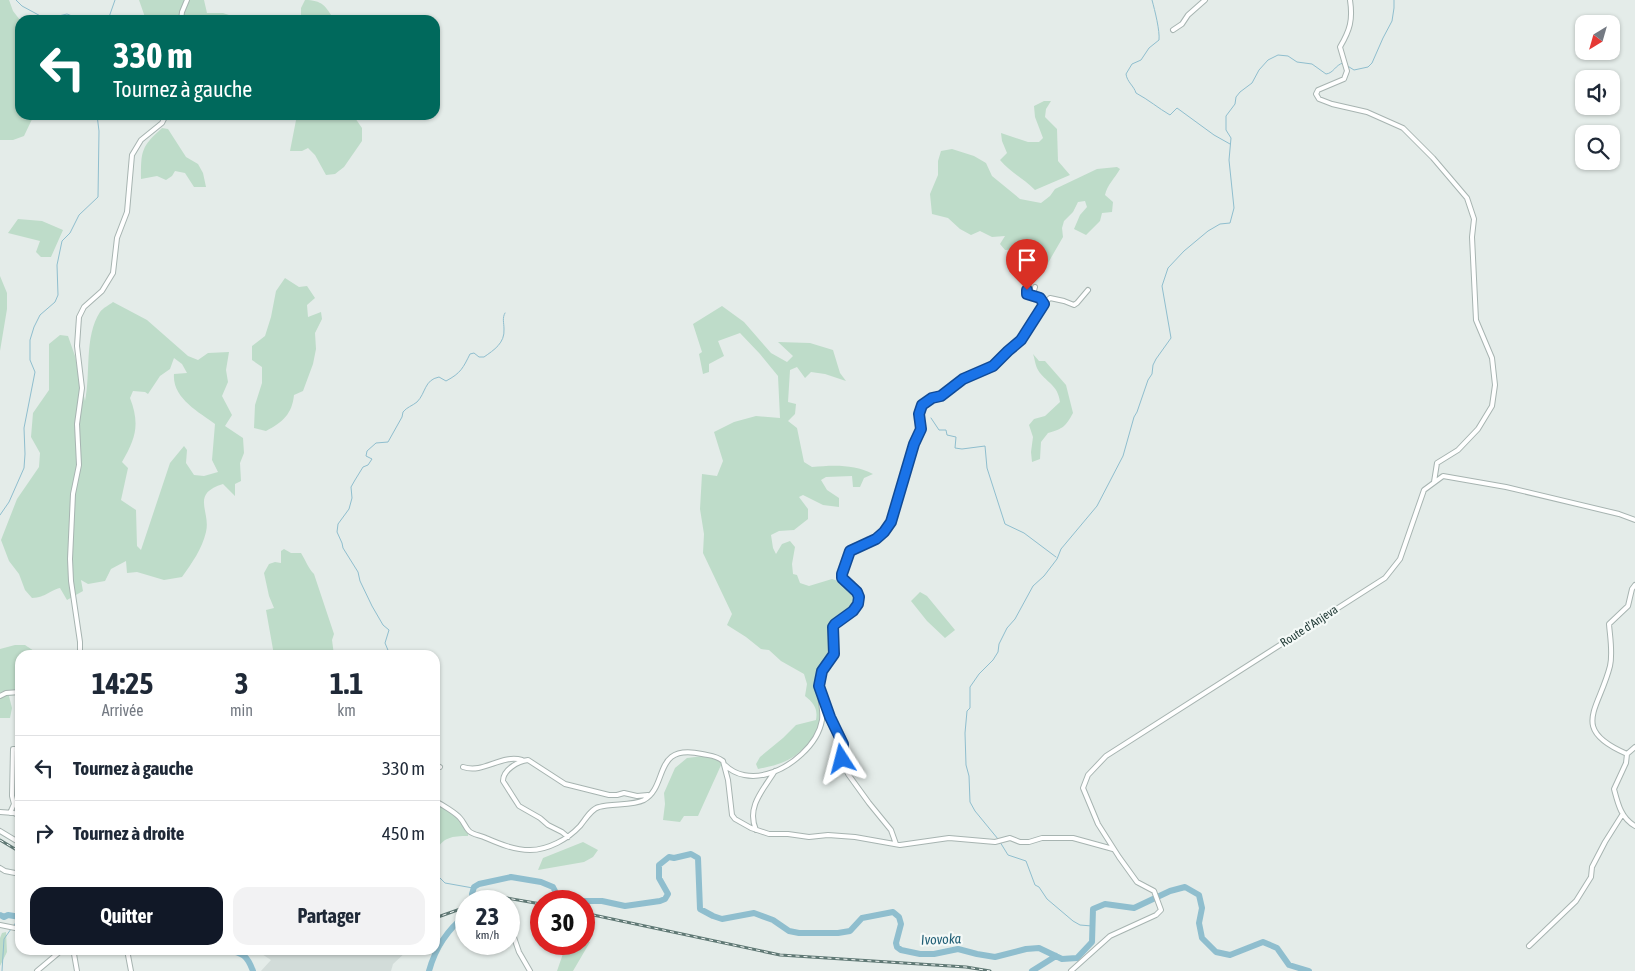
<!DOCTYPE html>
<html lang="fr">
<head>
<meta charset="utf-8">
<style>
	body { margin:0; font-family:"Asap Condensed",sans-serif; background:#f2f2f3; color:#1f2937; height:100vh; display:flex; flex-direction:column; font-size:19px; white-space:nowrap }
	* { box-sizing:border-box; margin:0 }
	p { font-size:16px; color:#747a83 }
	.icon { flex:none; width:28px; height:28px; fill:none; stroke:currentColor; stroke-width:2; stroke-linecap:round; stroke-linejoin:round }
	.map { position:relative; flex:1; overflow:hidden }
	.side { position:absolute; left:15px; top:650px; width:425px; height:305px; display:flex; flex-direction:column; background:#fff; border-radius:15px; box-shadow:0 1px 4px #0004 }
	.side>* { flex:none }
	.banner { position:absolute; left:15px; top:15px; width:425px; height:105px; border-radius:15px; box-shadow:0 1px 4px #0004; background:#00695c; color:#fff; overflow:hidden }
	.needle { width:32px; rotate:217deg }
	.buttons { position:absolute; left:1575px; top:15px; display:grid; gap:10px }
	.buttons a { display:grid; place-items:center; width:45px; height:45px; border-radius:10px; background:#fff; box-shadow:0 1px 4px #0004; font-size:25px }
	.speed { position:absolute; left:455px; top:890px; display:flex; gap:10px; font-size:25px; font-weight:700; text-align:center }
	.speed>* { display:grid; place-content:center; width:65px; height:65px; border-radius:50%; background:#fff; box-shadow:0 1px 4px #0004; line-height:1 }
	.speed small { font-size:12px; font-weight:400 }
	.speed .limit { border:8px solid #d22; background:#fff; color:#111 }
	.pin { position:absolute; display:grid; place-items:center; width:42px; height:42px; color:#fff; margin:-51px -21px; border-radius:50% 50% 50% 0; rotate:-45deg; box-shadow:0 0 5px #0007 }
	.pin .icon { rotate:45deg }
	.me { position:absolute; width:55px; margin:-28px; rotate:351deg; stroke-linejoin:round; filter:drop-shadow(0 0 4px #0008) }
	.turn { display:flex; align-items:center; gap:18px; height:105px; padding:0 15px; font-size:22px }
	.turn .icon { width:65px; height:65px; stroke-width:2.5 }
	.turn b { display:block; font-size:35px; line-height:42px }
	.eta { display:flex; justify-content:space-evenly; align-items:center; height:85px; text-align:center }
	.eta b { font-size:30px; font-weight:700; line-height:35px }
	.cta { display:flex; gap:10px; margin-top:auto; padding:10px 15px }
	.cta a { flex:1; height:58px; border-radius:15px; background:#111827; color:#fff; font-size:20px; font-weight:700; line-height:58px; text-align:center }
	.cta a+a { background:#f2f2f3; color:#1f2937 }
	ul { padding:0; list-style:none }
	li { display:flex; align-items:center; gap:15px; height:65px; padding:0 15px; border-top:1px solid #e0e1e3 }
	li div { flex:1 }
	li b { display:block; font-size:19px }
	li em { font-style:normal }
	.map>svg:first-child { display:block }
	.built { fill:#d2dcd9 }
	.green { fill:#bedcc9; fill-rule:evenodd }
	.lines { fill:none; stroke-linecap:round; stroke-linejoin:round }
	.stream { stroke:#8fbece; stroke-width:1 }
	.river { stroke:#8fbece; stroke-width:6 }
	.minor-casing { stroke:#a7b4b1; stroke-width:6 }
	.minor { stroke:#fff; stroke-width:4 }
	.rail-casing { stroke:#5f7874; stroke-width:3 }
	.rail { stroke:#f4f9f7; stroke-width:1; stroke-dasharray:4; stroke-linecap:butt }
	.route-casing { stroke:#114b97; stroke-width:12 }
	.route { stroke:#1a73e8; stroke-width:9 }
	.labels { text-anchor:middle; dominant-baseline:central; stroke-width:4.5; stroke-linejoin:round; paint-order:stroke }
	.street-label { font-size:12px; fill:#243d39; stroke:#f4f9f7 }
	.water-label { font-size:14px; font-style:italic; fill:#215f76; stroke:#f4f9f7 }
</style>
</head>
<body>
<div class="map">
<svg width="1635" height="971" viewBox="0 0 1635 971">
	<rect width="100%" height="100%" fill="#e4ece9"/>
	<path class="built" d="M256 950 381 951 408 950 393 964 391 971H261L271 960Z"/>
	<path class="green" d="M0 0H9L13 11 20 20V65L17 67 20 71V115H34L24 136 13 140H0Z
		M139 0H204L207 13H223L244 20H146Z
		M305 0C322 0 326 6 334 20H301V8Z
		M1044 101H1051L1046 109 1045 117 1057 129 1058 161 1070 175 1035 190C1023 178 1011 173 1000 160L1007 153 1002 141 1001 133 1028 142H1039L1043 138 1035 117 1034 106Z
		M297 115H353L362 128V141L344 167 335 174 326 175 315 155 308 148 302 151H290Z
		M162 128 168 129 186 157 198 164 203 173 206 187H194L185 173 175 171 172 176 166 180 157 176 141 179C141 151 141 147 162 128Z
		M952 149 974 156 986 163 992 176 1020 199 1041 203 1050 196 1055 189 1097 169 1117 167 1120 169C1115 178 1107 185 1105 195L1113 202 1112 212 1102 213 1100 221 1086 235 1074 229 1080 215 1087 207 1085 201 1078 202 1073 212 1064 221 1062 228 1063 237 1048 263 1039 270 1027 263 1020 249 1005 250 1000 244 1005 236 992 237 980 231 971 235 960 229 948 218 932 214 930 194 938 175V161L941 151Z
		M18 219 42 221 63 230 51 257H41L36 252 40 241 8 233Z
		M0 276 7 293V309L0 351Z
		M285 278 299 287 307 286 315 298 307 305 308 317 321 312 322 319 315 333 316 349 313 364 303 391 294 395C292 414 283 422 266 431L254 428 255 405 262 383V367L252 360V346L265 336 271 317 276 291Z
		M113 302 147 320 188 356 198 360 208 353 229 352 226 370 228 382 222 396 232 415 225 426 243 438 244 453 240 463 241 481 235 484V496L223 484C190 494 211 511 206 532 202 549 192 563 182 577L164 580 137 572 127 573 126 561 111 569 105 581 88 584 81 580 83 591 67 600 60 588C48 591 47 597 32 598L25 590 19 574 9 561 1 540 17 499 39 467 40 453 31 437 33 413 49 390V344L60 335 68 336 75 356 85 401C91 373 84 337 100 312 103 308 109 305 113 302ZM174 358 182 364 187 373 174 374C172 398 199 412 215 424L212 460 218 472 204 476 194 475 186 463 187 450 184 446 170 463 141 550 137 546 136 510 121 500 128 468 122 462C136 438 140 424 130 398L133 391 145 392 148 394 160 376 170 369Z
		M722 306 744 322 771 353 787 362 793 356 778 342 810 343 833 350 840 373 846 381 825 374 811 372 805 378 797 367 790 370 788 402 796 404 795 414 788 421 797 428 804 462 812 467C833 465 854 464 873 474L864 478 860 487H853L852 476 826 477 821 480 827 490 839 498V507L823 505 803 495 799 497 808 509V519L794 530 779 531 771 535 773 548 776 554 782 544 790 541 795 547 792 564 793 574 797 575 800 583 809 586 832 579 841 582 854 594 853 604 834 622 831 629 828 655 819 675 818 692 826 715C821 722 818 731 812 739 795 760 783 764 758 769L756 764 760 757 783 738 796 725 816 720C818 709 814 703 805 696L807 684 804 674 781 661 769 650 761 649 746 637 727 625 732 614 703 553 704 534 700 509 702 474 717 476 723 461 714 432 734 422 756 416 780 418 778 376 760 354 740 333 718 341 724 356 709 364V372L703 374 699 354 702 352 693 324Z
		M1033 354 1039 361H1045L1066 385 1073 413C1066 426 1063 429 1048 433L1041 442 1040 459 1032 462 1031 452 1033 437 1029 425 1034 419 1045 416 1060 402C1058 384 1045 382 1038 370 1035 365 1035 359 1033 354Z
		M284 549 291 553H301C306 561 308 568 314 574L334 634 332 640 334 655H274L266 610 274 608 269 596 264 573 269 564 275 562 281 563V551Z
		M920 592 927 596 955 630 945 638 927 621 911 601Z
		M15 645H25L40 655H20V694L9 696 12 708 10 718H0V649Z
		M703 756 712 757 722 763 698 816H684L680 822 663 820 665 804 664 793 675 768 687 758Z
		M437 803 461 821 468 833V836C452 836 443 837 435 852V806Z
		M583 842 598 850 593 857 584 862 538 870 543 858Z
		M6 932 7 952 0 966V938L2 933Z
		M584 940 590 942 573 971H557L565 948 562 944H584Z"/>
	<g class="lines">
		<path class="stream" d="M16 0 22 6 46 19 67 14 82 20
			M1152 0C1155 11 1160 31 1159 40L1149 48 1141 60 1132 64 1126 74C1127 82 1134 86 1136 93 1149 100 1158 108 1170 115L1177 108 1214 135 1230 144
			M108 20 115 0
			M1346 65 1354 70 1368 67 1372 63 1383 38 1392 21 1394 8V0
			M931 418 939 430H946L947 435 956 437 955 448 962 449 985 446 987 468 1005 524 1024 533 1056 557
			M0 515 9 502 24 468 25 454 24 428 35 372 30 360V340L34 327 40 315 55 302 58 295 57 265 62 241 70 233 79 215 98 197 99 131 97 115
			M390 655 385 643 389 630 383 625 372 606 360 581 358 572 343 548 342 543 337 532 338 524 349 509 352 498 351 487 355 480 363 467 368 465 372 459 366 456 367 451 376 443 388 442 402 417 403 412C407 407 412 406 417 402 426 393 424 380 439 377L446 381C461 373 463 368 470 354L474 353 479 357H484C494 350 505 343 504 329 504 323 502 318 505 313
			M998 839 975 811 970 802 969 776 966 765 965 733 967 711 970 708V687L979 674 993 660 998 652 999 644 1007 628 1015 619 1033 586 1044 576 1057 559 1061 549 1097 506 1123 456 1134 417 1137 412 1148 380 1152 374 1153 365 1156 359 1171 338 1162 286 1168 268 1184 251 1208 231 1220 224 1230 223 1234 208 1229 160 1231 138 1226 130V116L1235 104 1236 97 1240 92 1252 83 1259 70 1268 60 1278 55 1288 56 1297 62 1312 64 1326 74C1334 73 1335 65 1343 63
			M1000 842 1008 855 1026 861 1035 885 1039 887 1047 899 1073 921 1080 925 1092 926
			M435 877 440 878 445 883 473 888
			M13 926 20 918
			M2 971 4 939 11 929"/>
		<path class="river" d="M474 901 472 894 474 887 479 884 511 877 541 882 553 887 556 893 571 901
			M579 901H602L625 906 660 901 665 899 668 894 659 878V865L669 857 674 858 691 854 698 858 700 909 713 916 722 919 754 913 773 920 789 931 799 933H838L850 931 862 918 893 912 899 917 901 924 896 943 897 947 901 950 920 954H934L958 949 977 954 995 957 1026 949 1039 948 1062 959 1077 958 1092 942 1093 909 1105 904 1134 908 1170 891 1185 887 1199 895 1202 908 1199 923 1202 938 1216 952 1230 955 1263 942 1277 948 1289 965 1309 971
			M0 915 4 917 8 915 20 917
			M227 950C243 953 247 955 253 971
			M429 971C435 949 448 929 466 915
			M1032 971 1056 956"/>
		<g class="minor-casing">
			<path id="minor" d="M1350 0C1353 20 1350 30 1340 47L1347 71 1344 79 1318 90 1316 94 1319 99 1332 104 1367 112 1403 128 1433 158 1467 198 1474 219 1472 237 1476 320 1492 358 1495 385 1492 406 1478 429 1458 450 1437 463 1434 482
				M181 20 182 12 187 0
				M1173 30 1182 24 1188 15 1205 0
				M1023 251 1021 267 1027 275 1026 280 1029 284 1027 292 1031 295 1033 294
				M1044 304 1050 298 1064 301 1074 305 1077 303 1088 290
				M1635 585 1632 589 1628 606 1609 624C1610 637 1613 653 1610 666 1599 710 1569 729 1627 754L1626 763 1614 789C1618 804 1621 818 1635 826
				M80 655V642L71 581 70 559 73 494 79 465 77 424 82 388 77 346 79 317 84 307 102 291 113 273 117 238 127 212 132 155 141 140 162 123 166 115
				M821 693 830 717 843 744 842 759 848 774 869 803 891 830 896 844
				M0 696 6 693 20 692
				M1627 754 1635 747
				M435 765 440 767
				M725 765C736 776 752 778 767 774 790 768 818 745 822 720 824 707 817 693 820 679 821 668 832 662 834 653 836 644 830 635 834 626 838 617 854 615 858 603 864 589 844 587 842 576 842 573 844 568 845 565 846 560 847 555 850 551L876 539 884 532 891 522 911 452 921 429 919 414 922 405 932 398 941 396 963 379 993 366 1008 351 1021 340 1044 304 1041 298 1033 294 1035 287
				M463 767C484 774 501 754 522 760
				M435 801C441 804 456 813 460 818 464 822 465 827 469 831 473 835 480 835 486 838 500 844 514 850 530 850 548 850 568 839 580 826 585 820 591 809 599 807 612 803 632 806 644 800 669 786 652 743 702 754 711 756 715 755 723 761L728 780 732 815 735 819 751 828 769 834H788L809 837 828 835 855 837 900 845 949 838 995 842 1010 838 1020 842H1029L1042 838H1073L1113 849
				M0 812 14 813 20 816
				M10 813 14 804 12 796 13 749H20
				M756 830C746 807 763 790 775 771
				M0 831 20 843
				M568 837 562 832 548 825 540 818 519 806 503 781C503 770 518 761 528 760L565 784 609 795H617L624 793 637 796 648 795
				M0 868 5 871 20 874
				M509 923 519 952 530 971
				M0 925 20 929
				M1529 946 1576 901 1591 877 1592 867 1605 842 1622 815
				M76 950 74 954 77 971
				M127 950 131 971
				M37 971 62 950
				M1071 971 1110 936 1156 915 1161 910 1154 891 1137 882 1119 857 1098 824 1083 788 1088 775 1106 756 1385 578 1400 559 1424 490 1443 476 1506 487 1619 514 1635 520"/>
		</g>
		<use href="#minor" class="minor"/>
		<g class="rail-casing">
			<path id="rail" d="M0 840 20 852
				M480 901 501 897 541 904
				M584 913 780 955 966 967 990 971
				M435 918 466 907"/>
		</g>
		<use href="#rail" class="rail"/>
	</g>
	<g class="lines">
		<g class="route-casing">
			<path id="route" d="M842 759 843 744 830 717 819 686 822 671 834 654 833 627 835 624 853 611 858 604 859 597 857 592 842 578V574L850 551 876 539 884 532 891 522 914 444 921 429 919 414 922 405 932 398 941 396 963 379 993 366 1008 351 1021 340 1044 304 1040 298 1027 294V290"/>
		</g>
		<use href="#route" class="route"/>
	</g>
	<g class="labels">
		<g class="street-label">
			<text transform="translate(1309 626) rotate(-33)">Route d'Anjeva</text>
		</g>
		<g class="water-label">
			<text transform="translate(941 939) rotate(-2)">Ivovoka</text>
		</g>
	</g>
</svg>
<div class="buttons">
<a><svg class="needle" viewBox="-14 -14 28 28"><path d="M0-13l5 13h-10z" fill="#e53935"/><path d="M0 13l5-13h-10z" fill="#747a83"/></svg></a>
<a><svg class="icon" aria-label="sound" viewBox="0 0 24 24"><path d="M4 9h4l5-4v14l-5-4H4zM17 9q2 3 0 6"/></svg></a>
<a><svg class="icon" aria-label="search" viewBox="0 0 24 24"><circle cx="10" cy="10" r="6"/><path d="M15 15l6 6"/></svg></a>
</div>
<div class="speed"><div>23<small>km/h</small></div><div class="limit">30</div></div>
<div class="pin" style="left:1027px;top:290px;background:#d93025"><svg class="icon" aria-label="arrive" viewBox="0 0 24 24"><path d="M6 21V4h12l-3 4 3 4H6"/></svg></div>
<svg class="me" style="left:842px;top:759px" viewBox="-20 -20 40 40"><path d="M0-17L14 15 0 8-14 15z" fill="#1a73e8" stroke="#fff" stroke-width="4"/></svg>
<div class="banner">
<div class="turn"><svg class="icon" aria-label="left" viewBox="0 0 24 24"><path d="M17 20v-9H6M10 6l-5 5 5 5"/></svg><div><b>330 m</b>Tournez à gauche</div></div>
</div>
<section class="side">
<div class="eta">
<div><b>14:25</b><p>Arrivée</p></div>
<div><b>3</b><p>min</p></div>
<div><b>1.1</b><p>km</p></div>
</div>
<ul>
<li><svg class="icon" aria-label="left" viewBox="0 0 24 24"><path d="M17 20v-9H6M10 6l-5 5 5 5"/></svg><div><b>Tournez à gauche</b></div><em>330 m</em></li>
<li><svg class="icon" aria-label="right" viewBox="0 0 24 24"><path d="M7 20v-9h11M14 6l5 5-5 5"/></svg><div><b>Tournez à droite</b></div><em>450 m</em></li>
</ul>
<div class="cta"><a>Quitter</a><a>Partager</a></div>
</section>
</div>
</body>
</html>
